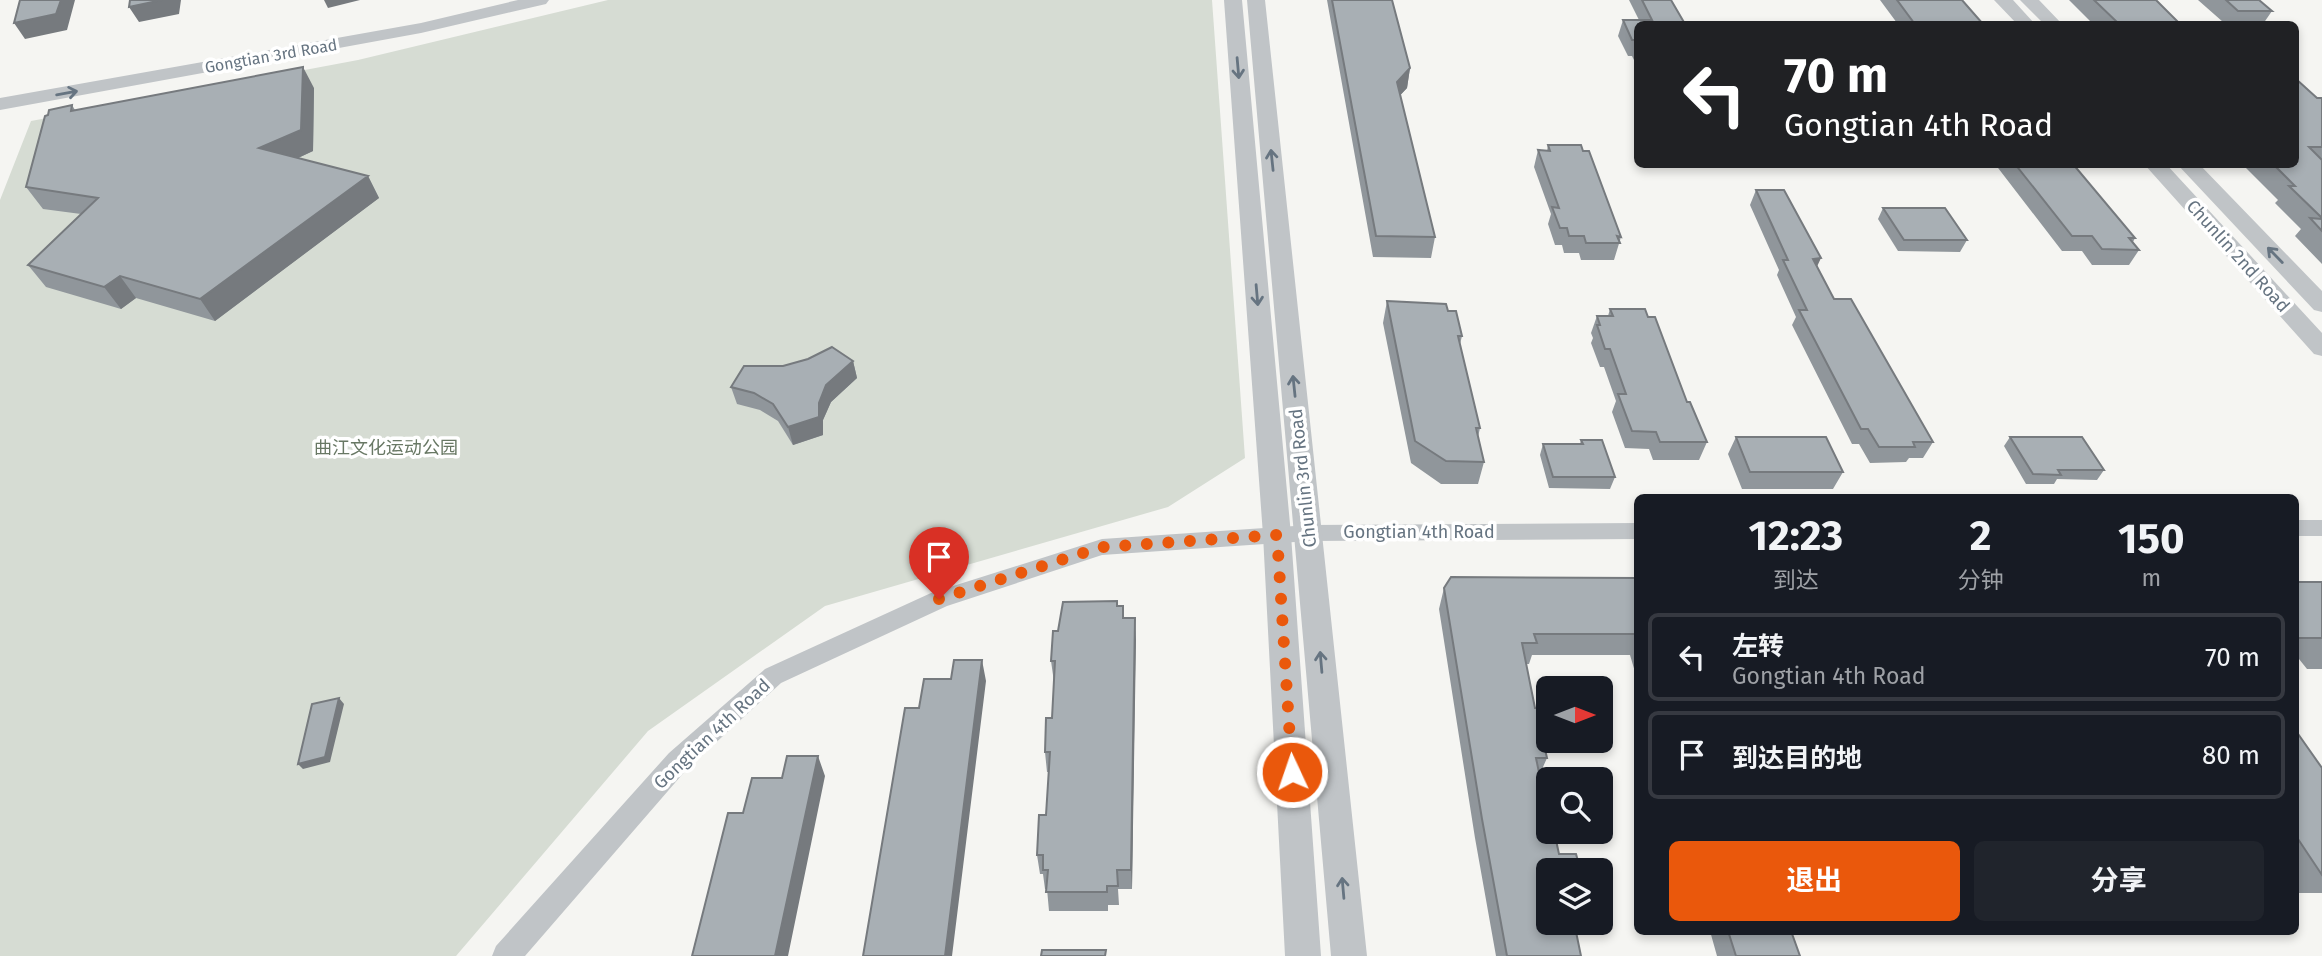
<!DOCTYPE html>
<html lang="zh">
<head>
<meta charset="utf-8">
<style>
	body { margin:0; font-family:"Fira Sans","Noto Sans SC",sans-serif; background:#20242c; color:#f1f3f6; height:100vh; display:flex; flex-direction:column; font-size:26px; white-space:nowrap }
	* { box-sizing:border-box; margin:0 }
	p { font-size:23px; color:#9ea1a6 }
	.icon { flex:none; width:38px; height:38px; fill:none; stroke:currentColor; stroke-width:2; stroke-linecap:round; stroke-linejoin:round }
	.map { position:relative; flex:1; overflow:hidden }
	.drawer { position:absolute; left:1634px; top:494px; width:665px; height:441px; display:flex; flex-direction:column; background:#171b24; border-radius:10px; box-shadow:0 4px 10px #0003 }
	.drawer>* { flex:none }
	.hud { position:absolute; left:1634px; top:21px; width:665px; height:147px; border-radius:10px; box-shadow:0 4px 10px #0003; background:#202124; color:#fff; overflow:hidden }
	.needle { width:46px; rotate:90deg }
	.buttons { position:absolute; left:1536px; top:676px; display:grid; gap:14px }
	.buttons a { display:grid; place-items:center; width:77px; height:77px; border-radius:10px; background:#171b24; box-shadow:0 4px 10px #0003; font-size:35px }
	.pin { position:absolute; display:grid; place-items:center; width:60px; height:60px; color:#fff; margin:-72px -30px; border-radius:50% 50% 50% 0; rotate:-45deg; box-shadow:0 0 7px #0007 }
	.pin .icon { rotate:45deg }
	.me { position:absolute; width:77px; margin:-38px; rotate:357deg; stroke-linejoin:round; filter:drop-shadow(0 0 5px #0008) }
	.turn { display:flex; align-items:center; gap:24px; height:147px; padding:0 35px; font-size:32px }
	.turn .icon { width:91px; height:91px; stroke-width:2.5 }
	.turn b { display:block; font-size:49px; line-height:60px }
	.eta { display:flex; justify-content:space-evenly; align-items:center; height:119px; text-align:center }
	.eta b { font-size:42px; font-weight:700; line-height:49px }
	.button { display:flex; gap:14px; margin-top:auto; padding:14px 35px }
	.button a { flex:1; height:80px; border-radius:10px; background:#ea580c; color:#fff; font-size:28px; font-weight:700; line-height:80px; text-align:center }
	.button a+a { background:#20242c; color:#f1f3f6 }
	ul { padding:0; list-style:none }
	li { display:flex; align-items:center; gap:21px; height:88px; margin:0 14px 10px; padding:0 21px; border:4px solid #363941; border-radius:10px }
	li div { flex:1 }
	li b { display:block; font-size:26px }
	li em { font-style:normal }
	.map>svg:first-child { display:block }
	.green { fill:#d6dcd3 }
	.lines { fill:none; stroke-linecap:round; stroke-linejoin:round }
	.minor { fill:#c0c4c7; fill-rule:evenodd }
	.tertiary { fill:#c0c4c7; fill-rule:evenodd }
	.wall { fill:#90969b }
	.shaded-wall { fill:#767a7e }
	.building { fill:#a8afb4; stroke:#767a7e; stroke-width:2 }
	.oneway { stroke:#667481 }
	.route { stroke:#ea580c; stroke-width:12; stroke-dasharray:0 21.6 }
	.labels { text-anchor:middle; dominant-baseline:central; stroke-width:7; stroke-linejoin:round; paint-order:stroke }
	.far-street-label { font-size:16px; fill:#667481; stroke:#fff }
	.street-label { font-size:18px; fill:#667481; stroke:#fff }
	.park-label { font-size:18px; fill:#687864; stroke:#fff }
</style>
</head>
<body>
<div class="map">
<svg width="2322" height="956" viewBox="0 0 2322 956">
	<rect width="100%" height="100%" fill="#f5f5f2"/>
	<path class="green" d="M608 0H1212L1245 458 1168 507 825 606 648 731 456 956H0V200L31 121 358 60Z"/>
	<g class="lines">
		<path class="minor" d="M2296 520H2322V536H2296Z
			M1638 523V539L1309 541 1102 555 947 606 781 683 687 769 525 956H492L496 946 669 753 765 669 931 593 1102 539 1309 525Z"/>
		<path class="tertiary" d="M518 0H549L546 4 421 33 0 110V98L421 23Z
			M1224 0H1242L1291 535 1321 956H1285L1263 535Z
			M1247 0H1265L1367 956H1331Z
			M1994 0H2013L2035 24H2017Z
			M2020 0H2039L2062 24H2044Z
			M2144 164H2166L2322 333V356L2314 354Z
			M2177 164H2199L2322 291V312L2314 310Z"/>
	</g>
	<path class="wall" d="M1327 0H1392L1410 68 1407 88 1400 95 1435 237 1431 258 1373 257Z
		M1629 0H1671L1685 24H1638V64H1636L1632 56H1628L1618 36 1623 20H1639Z
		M1880 0H1962L1983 24H1886L1887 23H1897Z
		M2069 0H2156L2178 22H2223L2198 0H2259L2272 11 2263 24H2093Z
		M314 88 313 151 298 158 368 176 379 198 215 321 136 298 121 309 46 287 28 265 81 214 43 209 26 187 48 115 72 105 75 110Z
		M2317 98H2322V264L2295 236 2301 229 2275 203 2278 200 2242 164H2296Z
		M1548 145 1621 237 1614 260H1581L1579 253H1564L1562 245H1555L1548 224 1551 214 1534 167 1538 150 1547 151Z
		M1995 164H2073L2135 238 2133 242 2139 250 2129 265H2092L2082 251H2062Z
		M1756 190 1817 266 1834 299 1933 442 1923 458H1909L1906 462 1870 463 1859 444H1852L1792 325 1796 317 1777 275 1779 270 1750 205Z
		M1883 208 1967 240 1960 252 1898 251 1878 219Z
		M1387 301 1448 311 1462 336 1460 344 1480 428 1478 437 1484 462 1478 484H1441L1411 463 1383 323Z
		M1610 309 1687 402 1707 442 1699 460H1653L1649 449 1625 448 1612 412 1616 401 1604 367H1600L1591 343 1593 338 1591 333 1597 316H1608Z
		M853 361 857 378 831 402 823 420V435L793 445 778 421 760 410 737 404 731 387 783 366Z
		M1736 437 1843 472 1833 489H1742L1728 454Z
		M2010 437 2104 470 2097 480 2057 479 2054 484H2026L2004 446Z
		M1581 440 1615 477 1610 489 1549 488 1540 455 1543 444H1580Z
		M1638 578V682L1630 655H1532L1529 664H1526L1535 708H1549V740H1552L1547 752H1545L1547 758 1539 776 1549 922H1578L1575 928 1581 956H1496L1475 838 1439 609 1444 588Z
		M2296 582H2322V669H2307L2299 659H2296Z
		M1117 606H1123L1124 618H1135L1132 889H1118L1119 905H1108V911H1049L1047 889H1045L1043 874H1040L1037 855 1046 815 1049 772H1047L1045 752 1052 718 1054 682 1051 661 1058 631Z
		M2296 731 2322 768V893H2296Z
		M1710 931H1791L1800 956H1717Z"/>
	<path class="shaded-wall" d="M61 0H75L67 30 25 39 14 23Z
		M162 0H181L179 14 139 22 129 7Z
		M324 0H360L328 8Z
		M303 67 314 88 313 151 272 170 259 148Z
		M1410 68 1407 88 1394 102 1397 82Z
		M368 176 379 198 215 321 200 299Z
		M1821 258 1814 273 1813 259Z
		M120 276 136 298 121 309 104 287Z
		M853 361 857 378 831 402 823 420V435L793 445 788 427 819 403 826 385Z
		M1135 618 1136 640 1132 889 1131 870Z
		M982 660 986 681 952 956H945Z
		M339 698 344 704 330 762 303 769 298 764Z
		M818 756 825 776 788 956H775Z"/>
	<path class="building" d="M20 0H61L56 14 14 23Z
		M130 0H162L129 7Z
		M1332 0H1392L1410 68 1397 82 1435 237 1376 236Z
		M1642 0H1671L1685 24H1638V43L1637 40H1632L1623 20H1652Z
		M1897 0H1962L1983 24H1889L1887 23H1914Z
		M2094 0H2156L2178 22 2232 23 2234 24H2119Z
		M2226 0H2259L2272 11H2238Z
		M303 67 301 130 259 148 368 176 200 299 120 276 104 287 28 265 98 198 26 187 45 116 48 115 49 110 72 105 71 111Z
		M2296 79 2317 98H2322V147H2309L2322 160V218L2289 186H2295L2273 164H2296Z
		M1548 145H1581L1583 151H1589L1621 237 1617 236 1620 243H1586L1584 236H1569L1567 228H1560L1552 207 1559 208 1538 150 1550 151Z
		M2015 164H2073L2135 238H2129L2139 250 2102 249 2092 236H2072Z
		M1756 190H1784L1821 258 1813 259 1834 299H1851L1933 442H1913L1915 447H1879L1868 429H1861L1799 310H1807L1783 260H1788Z
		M1883 208H1945L1967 240H1904Z
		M2310 218 2322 219V231Z
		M1387 301 1446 304 1448 311H1456L1462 336H1458L1480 428H1476L1484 462 1446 461 1415 441Z
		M1610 309H1645L1648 317H1655L1687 402H1690L1707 442H1660L1656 432 1632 431 1618 394H1626L1610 349H1605L1597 325H1600L1597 316H1613Z
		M832 347 853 361 826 385 819 403V417L788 427 773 404 754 393 731 387 744 366H783L808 359Z
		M1736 437H1826L1843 472H1750Z
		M2010 437H2082L2104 470H2058L2061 475 2033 474Z
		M1581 440H1602L1615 477H1553L1543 444H1583Z
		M1451 577 1638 578V634H1534L1537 643H1522L1535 708H1549V732H1541L1547 758H1536L1549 821V831H1554L1559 854H1576L1578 861H1590L1592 870H1549V922H1574L1581 956H1507L1482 819 1444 588Z
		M2296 582H2322V638H2296Z
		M1117 601V606H1123V618H1135L1131 870H1117L1118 886H1107V892H1046L1048 870H1043V855H1037L1039 815H1046L1050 752H1045L1046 718H1052L1055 661H1051L1053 631H1058L1063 602Z
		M954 660H982L945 956H863L905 708H919L924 679H951Z
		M339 698 325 757 298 764 312 704Z
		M2296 731 2322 768V875L2296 836Z
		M787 756H818L775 956H692L728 813H743L752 778H782Z
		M1728 931H1791L1800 956H1736Z
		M1042 950H1106L1105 956H1041Z"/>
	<defs><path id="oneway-shaft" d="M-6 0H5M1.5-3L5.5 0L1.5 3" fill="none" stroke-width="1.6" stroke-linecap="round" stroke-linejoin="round" transform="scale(1.75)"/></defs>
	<g class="oneway">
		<use href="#oneway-shaft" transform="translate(1238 68) rotate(85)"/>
		<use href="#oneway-shaft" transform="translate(67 93) rotate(-10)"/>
		<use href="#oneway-shaft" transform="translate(1272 160) rotate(-96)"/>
		<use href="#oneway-shaft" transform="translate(2275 255) rotate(-134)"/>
		<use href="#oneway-shaft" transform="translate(1257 295) rotate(85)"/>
		<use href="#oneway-shaft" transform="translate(1294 386) rotate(-96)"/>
		<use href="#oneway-shaft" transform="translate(1321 662) rotate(-95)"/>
		<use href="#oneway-shaft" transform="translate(1343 888) rotate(-95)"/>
	</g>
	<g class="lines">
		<path class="route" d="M939 599 1102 547 1277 535 1292 772"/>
	</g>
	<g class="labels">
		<g class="far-street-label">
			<text transform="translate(271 56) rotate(-10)">Gongtian 3rd Road</text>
		</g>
		<g class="street-label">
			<text transform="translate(2238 256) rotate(48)">Chunlin 2nd Road</text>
			<text transform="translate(1303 478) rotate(-96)">Chunlin 3rd Road</text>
			<text x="1419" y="532">Gongtian 4th Road</text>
			<text transform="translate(712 734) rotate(-43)">Gongtian 4th Road</text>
		</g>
		<g class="park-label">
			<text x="386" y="448">曲江文化运动公园</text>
		</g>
	</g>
</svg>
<div class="buttons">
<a><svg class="needle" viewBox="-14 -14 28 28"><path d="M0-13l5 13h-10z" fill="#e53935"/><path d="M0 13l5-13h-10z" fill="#9ea1a6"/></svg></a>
<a><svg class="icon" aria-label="search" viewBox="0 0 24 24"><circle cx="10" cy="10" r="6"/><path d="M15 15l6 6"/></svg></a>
<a><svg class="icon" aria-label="layers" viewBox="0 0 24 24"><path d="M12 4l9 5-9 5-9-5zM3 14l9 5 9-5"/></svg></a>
</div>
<div class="pin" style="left:939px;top:599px;background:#d93025"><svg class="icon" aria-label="arrive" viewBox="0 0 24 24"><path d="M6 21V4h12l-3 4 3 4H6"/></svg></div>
<svg class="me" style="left:1292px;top:772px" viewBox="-20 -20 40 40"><circle r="17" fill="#ea580c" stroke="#fff" stroke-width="3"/><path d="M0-11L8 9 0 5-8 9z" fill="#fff"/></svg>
<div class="hud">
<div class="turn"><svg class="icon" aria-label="left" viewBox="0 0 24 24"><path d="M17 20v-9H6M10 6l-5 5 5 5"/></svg><div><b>70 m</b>Gongtian 4th Road</div></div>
</div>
<section class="drawer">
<div class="eta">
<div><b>12:23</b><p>到达</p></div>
<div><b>2</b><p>分钟</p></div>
<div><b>150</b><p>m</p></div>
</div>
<ul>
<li><svg class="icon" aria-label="left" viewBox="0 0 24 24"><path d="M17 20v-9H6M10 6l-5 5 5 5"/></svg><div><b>左转</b><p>Gongtian 4th Road</p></div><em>70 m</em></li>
<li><svg class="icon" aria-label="arrive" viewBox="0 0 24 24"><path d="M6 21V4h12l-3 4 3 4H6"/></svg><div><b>到达目的地</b></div><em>80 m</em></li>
</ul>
<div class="button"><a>退出</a><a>分享</a></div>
</section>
</div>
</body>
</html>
